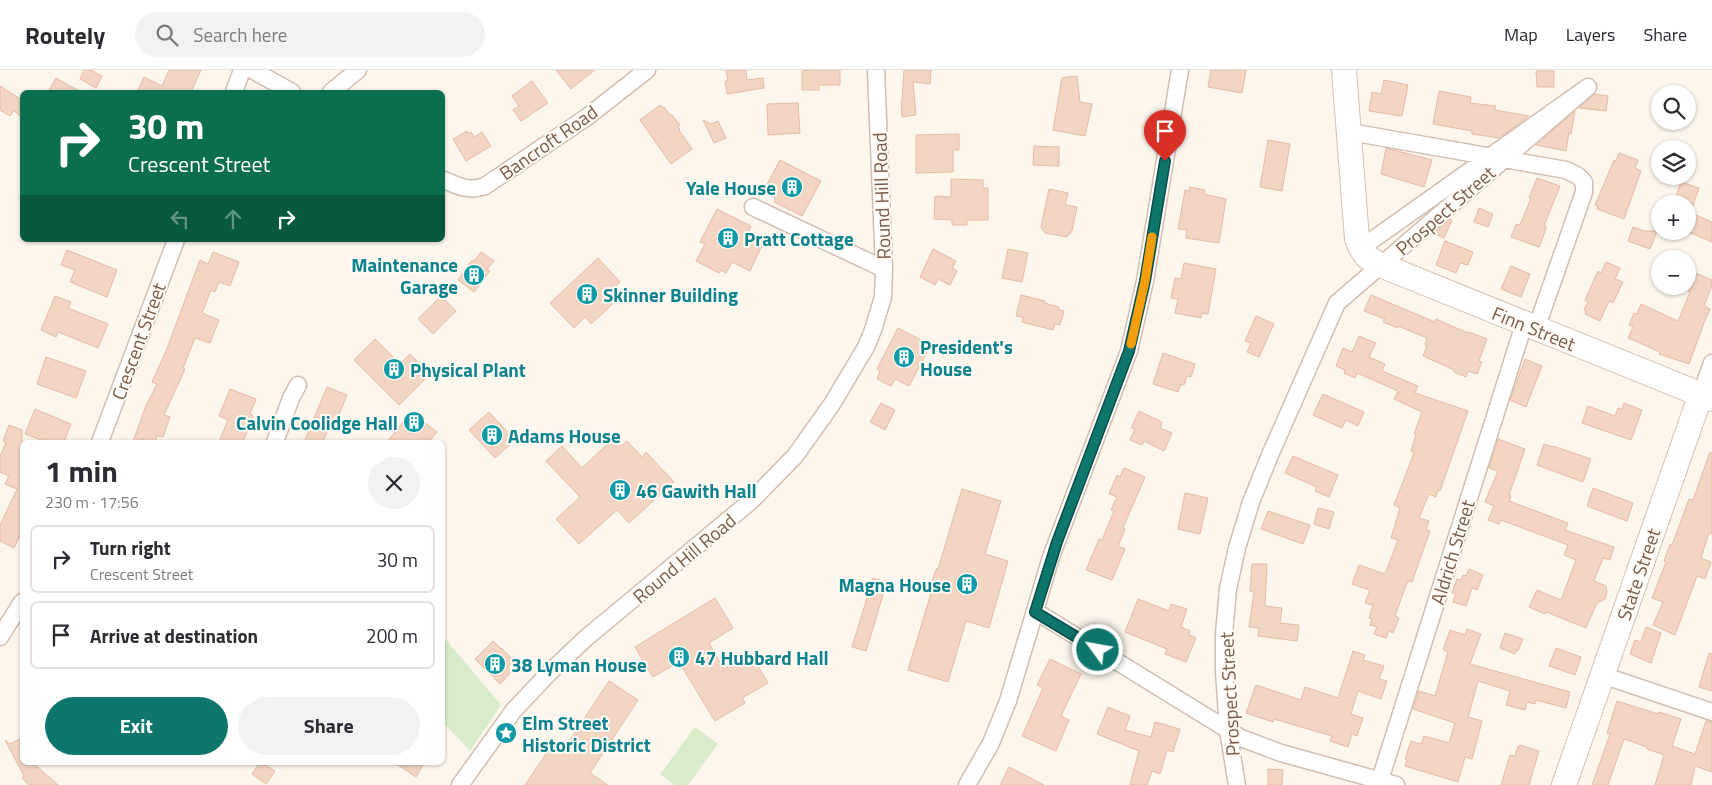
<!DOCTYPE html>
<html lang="en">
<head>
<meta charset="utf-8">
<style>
	body { margin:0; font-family:"Titillium Web",sans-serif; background:#f2f2f3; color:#2b2b33; height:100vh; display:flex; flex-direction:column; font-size:19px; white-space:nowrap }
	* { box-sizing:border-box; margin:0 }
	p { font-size:16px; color:#7c7c81 }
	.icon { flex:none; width:28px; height:28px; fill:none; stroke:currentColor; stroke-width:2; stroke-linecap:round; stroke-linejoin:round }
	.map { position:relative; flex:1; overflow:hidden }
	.drawer { position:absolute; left:20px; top:370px; width:425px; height:325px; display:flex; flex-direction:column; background:#fff; border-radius:8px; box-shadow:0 1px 4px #0004 }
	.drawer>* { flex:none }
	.banner { position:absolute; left:20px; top:20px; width:425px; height:152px; border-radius:8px; box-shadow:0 1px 4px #0004; background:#0b6e4f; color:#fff; overflow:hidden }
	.tools { position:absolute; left:1651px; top:15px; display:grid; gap:10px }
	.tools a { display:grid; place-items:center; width:45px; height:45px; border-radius:50%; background:#fff; box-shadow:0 1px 4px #0004; font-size:25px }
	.pin { position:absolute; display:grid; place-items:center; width:42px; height:42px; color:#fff; margin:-51px -21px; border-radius:50% 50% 50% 0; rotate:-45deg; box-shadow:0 0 5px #0007 }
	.pin .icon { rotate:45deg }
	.me { position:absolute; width:55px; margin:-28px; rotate:302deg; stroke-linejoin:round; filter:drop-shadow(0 0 4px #0008) }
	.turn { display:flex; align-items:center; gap:18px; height:105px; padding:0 25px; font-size:22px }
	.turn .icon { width:65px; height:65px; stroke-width:2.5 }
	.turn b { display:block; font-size:35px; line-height:42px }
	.lanes { display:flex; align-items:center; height:48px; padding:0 25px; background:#0003; justify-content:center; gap:25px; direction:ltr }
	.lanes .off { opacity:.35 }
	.round { display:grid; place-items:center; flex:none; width:52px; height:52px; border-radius:26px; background:#f2f2f3 }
	.summary { display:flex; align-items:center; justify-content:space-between; height:85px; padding:0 25px }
	h1 { font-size:30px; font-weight:700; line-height:38px }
	.primary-button { display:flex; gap:10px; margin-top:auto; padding:10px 25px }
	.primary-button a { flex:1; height:58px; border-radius:30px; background:#0f766e; color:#fff; font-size:20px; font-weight:700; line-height:58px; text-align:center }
	.primary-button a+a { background:#f2f2f3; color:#2b2b33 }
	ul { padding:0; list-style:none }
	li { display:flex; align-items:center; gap:15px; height:68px; margin:0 10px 8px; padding:0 15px; border:2px solid #e1e1e2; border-radius:8px }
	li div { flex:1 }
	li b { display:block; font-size:19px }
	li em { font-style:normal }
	header { display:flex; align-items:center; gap:30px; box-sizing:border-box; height:70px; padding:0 25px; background:#fff; border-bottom:1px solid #e1e1e2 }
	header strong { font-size:24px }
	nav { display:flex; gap:28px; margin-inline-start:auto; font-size:18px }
	.search { width:350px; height:45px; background:#f2f2f3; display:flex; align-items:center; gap:12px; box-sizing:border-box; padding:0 18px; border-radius:28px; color:#7c7c81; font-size:19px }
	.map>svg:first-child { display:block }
	.green { fill:#d8ecc9 }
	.building { fill:#f3d5c3; stroke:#e6bba3 }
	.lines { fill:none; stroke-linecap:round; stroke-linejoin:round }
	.street-casing { stroke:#d1beb0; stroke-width:19 }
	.secondary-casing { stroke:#d6c0b0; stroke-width:26 }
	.street { stroke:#fff; stroke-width:16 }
	.secondary { stroke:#fff; stroke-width:24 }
	.route-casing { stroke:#0a4d48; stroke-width:12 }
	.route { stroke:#0f766e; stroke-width:9 }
	.slow { stroke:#f59e0b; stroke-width:9 }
	.labels { text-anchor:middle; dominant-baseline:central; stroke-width:4; stroke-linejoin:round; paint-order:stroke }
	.street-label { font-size:19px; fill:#7a5c4d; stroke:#fffaf3 }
	.culture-label { font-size:19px; font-weight:bold; fill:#0d838f; stroke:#fffaf3; text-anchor:start }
</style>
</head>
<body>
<header>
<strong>Routely</strong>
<div class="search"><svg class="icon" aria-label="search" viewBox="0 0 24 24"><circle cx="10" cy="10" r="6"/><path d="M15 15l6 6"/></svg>Search here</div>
<nav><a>Map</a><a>Layers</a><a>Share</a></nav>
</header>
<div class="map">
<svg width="1712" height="715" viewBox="0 0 1712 715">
	<rect width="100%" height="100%" fill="#fdf6ec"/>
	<path class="green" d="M442 565 501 635 470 681 443 652Z
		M695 657 718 674 688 715H674L660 704Z"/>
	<path class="building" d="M84 0H91L102 6 96 18 80 9Z
		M169 0H201L191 22H137L144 7 162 16Z
		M556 0H595L571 19Z
		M726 0H746L747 10 763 8 764 18 727 24 725 11H728Z
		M812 0H840V15H819V20H802V1Z
		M904 0H931L930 14 913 12 916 45 902 47 901 31H902Z
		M1211 0H1246L1242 23 1208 17Z
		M1536 1H1554V17H1537Z
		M1077 6 1080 32 1092 34 1085 66 1053 60 1062 8Z
		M56 8 81 22H48Z
		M1384 10 1408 15 1402 46 1369 41 1372 22 1381 24Z
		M532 11 548 33 521 51 513 40 519 36 512 26Z
		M0 16 22 30V47L14 41 10 46 0 40Z
		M1439 21 1471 27 1470 33 1496 36 1495 40 1529 46 1499 68 1472 64V61L1433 54Z
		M1595 24 1608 26 1606 41 1579 38Z
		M798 33 800 63 768 65 767 34Z
		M660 35 662 38 664 37 671 46 672 45 680 55 678 57 680 59 679 60 692 79 671 94 640 50Z
		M1575 41 1571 64 1569 63 1566 81 1536 75Z
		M703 50 711 54 718 51 726 68 714 73Z
		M467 61 468 64 471 62 474 67 482 62 491 76 466 91 453 69Z
		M959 64V80H953V102L916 103V65Z
		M1268 70 1290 74 1282 121 1260 117Z
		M1034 76 1059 77V96L1033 95Z
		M1386 78 1432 90 1424 117 1381 104Z
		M1619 83 1638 90 1635 98 1641 101 1624 149 1597 139 1598 136 1595 135 1614 90 1616 91Z
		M780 90 821 111 802 146 774 132 775 128 763 122Z
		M1537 108 1560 116 1544 156H1546L1545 162 1539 177 1511 167 1516 154 1520 155 1531 128H1529Z
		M951 109 983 110V118H988V150H967V155H952V150L934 149 935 126 951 127Z
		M1681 112 1699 118 1692 138 1688 137V134L1674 132Z
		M1190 117 1205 120 1204 124 1226 129 1219 173 1186 168 1187 160 1178 159 1185 120 1189 121Z
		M1049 119 1068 123 1065 135 1077 137 1072 161 1067 167 1045 163 1041 157Z
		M1479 138 1493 144 1488 157 1474 152Z
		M717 139 751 156 747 165 763 173 750 201 732 192 726 203 721 200 719 203 696 191 705 174 700 172Z
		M1694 144 1712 152V172L1686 161Z
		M1450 149 1452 150 1444 168 1433 163Z
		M1633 157 1644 161H1657L1650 179 1628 171Z
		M1445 171 1473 182 1468 195 1460 193 1456 203 1436 195Z
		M933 179 956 191 952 198 957 201 950 215 938 209 935 215 920 207Z
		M1008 179 1028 183 1022 212 1002 208Z
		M67 180 117 200 107 227 70 212 75 200 61 195Z
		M213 182 239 192 230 216 219 212 215 222 211 220 202 243 219 250 210 273 195 268 183 298 185 299 164 345 170 347 163 367 157 366 155 372H133L145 338 157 314 152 312 166 281 200 190 208 194Z
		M481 182 494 191 487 199 490 201 474 222 458 210 472 190 474 191Z
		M598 188 620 212 614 218 617 221 612 226 616 231 591 254 585 247 574 258 550 233Z
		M1606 192 1620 198 1615 209 1623 212 1613 233 1609 231 1600 251 1585 244 1586 241 1584 240 1588 232 1585 230 1598 201 1601 203Z
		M1184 193 1216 199 1208 244 1202 243 1201 248 1175 243 1178 229 1171 228 1175 208 1181 209Z
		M1511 196 1530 204 1521 227 1501 219Z
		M1688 200 1712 210V216L1704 236 1710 239 1704 253 1689 294 1659 284 1660 282 1628 268 1633 257 1629 255 1634 243 1637 244 1641 234 1678 251 1690 222 1688 221Z
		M1021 225 1045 231 1044 233 1059 237 1058 239 1064 241 1060 255 1055 254 1053 260 1022 252 1023 247 1016 246Z
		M1371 225 1435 252 1436 249 1468 263 1469 262 1487 269 1479 291 1482 292 1477 304 1468 301 1466 307 1454 302V300L1423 286 1427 276 1425 275 1427 268 1398 256V258L1383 252 1385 249 1364 241Z
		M55 226 71 232 68 238 108 254 98 278 58 262 56 267 41 260Z
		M441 226 456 241 433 264 418 249Z
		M1256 246 1274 254 1259 287 1247 282 1251 273 1245 271Z
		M898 258 931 275 909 316 895 309 891 316 877 309 880 301 877 299Z
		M1359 266 1376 273 1369 287 1385 294 1382 301 1418 316 1415 323 1468 341 1440 421 1438 420 1436 427 1429 424 1419 448 1429 451 1426 460 1430 461 1412 512 1408 511 1405 518 1395 546 1399 548 1393 563 1389 561 1386 568 1374 564 1377 557 1370 555 1372 549 1369 548 1373 535 1365 533 1370 520 1352 514 1359 495 1385 504 1398 470 1391 468 1400 438 1394 435 1414 383 1411 381 1416 365 1414 364 1422 342 1394 329 1398 321 1357 303 1355 308 1344 303 1345 300 1336 296 1343 278 1352 282Z
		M375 269 400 294 410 284 430 304 399 335 354 290Z
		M1163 283 1195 294 1191 307 1187 306 1184 315 1181 314 1178 322 1153 314Z
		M46 287 86 301 76 328 37 314Z
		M1525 289 1542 296 1526 337 1510 330Z
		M327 317 347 325 336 352 332 350 323 372H304Z
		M230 319 256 329 250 344 253 346 243 372H219L228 350 219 346Z
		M1323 324 1364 342 1358 356 1346 350 1342 358 1313 345Z
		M881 333 895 340 885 360 870 352Z
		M1624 333 1642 340 1631 370 1582 353 1588 336 1615 346 1618 338 1622 339Z
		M35 339 71 354 64 372H47L25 364Z
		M1139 341 1162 352 1160 358 1172 363 1164 381 1144 371 1142 375 1130 370 1135 359 1131 358Z
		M411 342 437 362 429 372H387Z
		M489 342 515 370 495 388 469 360Z
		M9 355 22 360V461L14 478 0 471V455L17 419 5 414 9 406 0 402V387L6 372 3 371Z
		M614 368 621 376 627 371 642 387 646 382 674 412 629 453 617 440 579 474 556 449 580 427 546 391 562 376 582 398Z
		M1498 369 1525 379 1509 425 1511 426 1509 431 1568 453 1565 460 1614 477 1610 490 1603 488 1594 511 1606 516 1607 522 1605 529 1597 533 1586 558 1546 542 1545 544 1529 537 1537 520 1561 530 1576 490 1564 485 1568 475 1501 450 1499 454 1488 450 1494 436 1485 432 1498 401 1489 398Z
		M1544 374 1553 377V376L1591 389 1583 412 1537 395Z
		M1710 382 1712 383V464L1709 463 1701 488 1711 492 1705 509 1697 506 1675 565 1653 555 1663 532 1652 528 1666 492 1664 491 1670 474 1672 475 1689 429 1693 430Z
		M1293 386 1338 405 1329 427 1315 421 1317 417 1285 403Z
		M1124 398 1145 407 1123 458 1125 459 1118 476 1125 479 1112 510 1086 500 1099 469 1102 470 1114 441 1111 440 1117 427 1109 424 1117 405 1120 407Z
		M1593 418 1633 433 1627 451 1587 436Z
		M962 419 1001 431 985 484 1008 491 989 558 966 551 948 612 908 600 932 520 930 519 933 508 937 498 938 499Z
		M1185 423 1208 428 1200 464 1178 459Z
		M1318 438 1334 442 1329 459 1314 454Z
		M1268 441 1310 455 1303 474 1261 459Z
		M1252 494H1267L1265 536 1282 538 1280 553 1299 555 1297 571 1258 566 1259 558 1249 557 1254 522 1250 521Z
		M1469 499 1483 505 1477 520 1472 518 1466 536 1453 532 1456 524 1452 523 1457 509 1461 510 1463 505 1466 506Z
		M873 508 887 512 866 581 852 577Z
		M715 528 733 558 709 573 724 599 750 583 768 613 742 628 745 633 715 651 679 592 653 607 635 577Z
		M1138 529 1169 541 1171 534 1187 539 1181 557 1190 561 1189 565 1196 568 1186 592 1165 584 1167 579 1125 562Z
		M1646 557 1661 563 1651 593 1630 584 1635 570 1641 572Z
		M1467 559 1481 564 1470 594 1570 622 1566 638 1536 630 1535 634 1527 632 1525 640 1506 635 1510 621 1478 611 1468 647 1482 651 1472 689 1465 687 1458 712 1405 696 1407 690 1405 689 1411 671 1421 674 1424 666 1449 673 1455 653 1413 639 1419 621 1435 626 1448 582 1443 580 1450 560 1465 565Z
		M1505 563 1523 569 1518 581 1516 580 1515 584 1500 578Z
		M493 571 514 590 508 597 512 601 500 614 475 589Z
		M1556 578 1581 587 1575 605 1549 596Z
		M1353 581 1365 585 1363 590 1384 596 1379 609 1387 611 1381 629 1358 621 1351 644 1363 648 1357 666 1352 664 1348 677 1330 671 1332 666 1274 649 1273 652 1246 643 1256 615 1301 630 1305 617 1338 628Z
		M1709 583 1712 584V621L1699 617Z
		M1050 589 1081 604 1061 646 1069 650 1056 681 1022 666 1043 618 1037 615Z
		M609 611 638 630 590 703 608 715H525L552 675 562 682Z
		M1617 631 1658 644 1659 642 1681 649 1672 676 1695 684 1706 651 1712 652V702L1695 696 1691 715H1655L1664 685 1647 679V677L1624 669 1608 715H1592L1610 664 1607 663Z
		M1108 637 1130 646 1125 660 1151 667 1155 652 1180 659 1173 682 1167 680 1160 704 1152 701 1147 715H1130L1139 681 1097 664Z
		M22 668V692H32L58 715H29L22 708 24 706 5 670 10 674Z
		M1520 675 1539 681 1529 715H1501L1510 685 1515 686 1518 676 1519 677Z
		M260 692 275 701 266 714 252 704Z
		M394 692H425L416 707Z
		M1009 697 1044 715H1000Z
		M1268 699 1283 700 1282 715H1268Z"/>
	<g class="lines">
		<g class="street-casing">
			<path id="street" d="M252 0 292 22
				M1180 0 1145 211 1129 281 1051 487 1035 541 1241 668 1281 683 1396 715
				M234 22 242 0
				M331 22 358 0
				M1350 62 1566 100 1578 106 1584 112V122L1536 259
				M442 109C457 116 469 122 485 116L587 47 647 0
				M753 137 884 199
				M1701 324 1712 293
				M100 372 176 170
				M275 372 291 328 298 315
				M0 567 22 532
				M1602 605 1712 642
				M1380 710 1524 254
				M460 715 514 640 550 602 586 568 751 431 795 386 832 334 866 277 873 260 883 227 884 199 876 0
				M967 715 991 673 1008 631 1035 541
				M1237 715 1228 660 1224 601V564L1228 519 1237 478 1251 432 1270 385 1337 233 1588 17 1361 178"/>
		</g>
		<g class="secondary-casing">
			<path id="secondary" d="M1344 0 1357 169 1361 178 1367 187 1378 194 1712 329
				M1564 715 1701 324"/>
		</g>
		<use href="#street" class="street"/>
		<use href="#secondary" class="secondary"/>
	</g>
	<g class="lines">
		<g class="route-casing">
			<path id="route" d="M1098 580 1035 542 1057 472 1129 281 1145 211 1165 91"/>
		</g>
		<use href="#route" class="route"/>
		<path class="slow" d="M1131 274 1145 211 1152 167"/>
	</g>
	<defs>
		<g id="building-disc" transform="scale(1.125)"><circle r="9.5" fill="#0f9aa8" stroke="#fffaf3"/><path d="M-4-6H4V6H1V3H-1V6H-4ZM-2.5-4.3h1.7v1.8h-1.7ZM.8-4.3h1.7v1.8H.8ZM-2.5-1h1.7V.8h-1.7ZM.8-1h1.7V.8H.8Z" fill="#fff"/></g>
		<g id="sight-disc" transform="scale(1.125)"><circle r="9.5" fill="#0f9aa8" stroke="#fffaf3"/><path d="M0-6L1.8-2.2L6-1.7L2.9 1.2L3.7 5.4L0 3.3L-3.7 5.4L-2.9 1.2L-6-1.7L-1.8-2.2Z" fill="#fff"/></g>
	</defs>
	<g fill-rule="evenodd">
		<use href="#building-disc" x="792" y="117"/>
		<use href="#building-disc" x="728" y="168"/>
		<use href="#building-disc" x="474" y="205"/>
		<use href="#building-disc" x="587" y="224"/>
		<use href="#building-disc" x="904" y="287"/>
		<use href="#building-disc" x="394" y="299"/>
		<use href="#building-disc" x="414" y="352"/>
		<use href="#building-disc" x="492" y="365"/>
		<use href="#building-disc" x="620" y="420"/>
		<use href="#building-disc" x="967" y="514"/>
		<use href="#building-disc" x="679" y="587"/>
		<use href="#building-disc" x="495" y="594"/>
		<use href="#sight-disc" x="506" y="663"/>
	</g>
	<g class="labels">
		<g class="street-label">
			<text transform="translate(548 72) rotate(-35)">Bancroft Road</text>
			<text transform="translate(881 126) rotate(-92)">Round Hill Road</text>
			<text transform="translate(1445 140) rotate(-41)">Prospect Street</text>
			<text transform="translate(1534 258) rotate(22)">Finn Street</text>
			<text transform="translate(138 271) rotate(-70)">Crescent Street</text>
			<text transform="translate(1452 482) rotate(-73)">Aldrich Street</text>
			<text transform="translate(684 488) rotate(-40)">Round Hill Road</text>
			<text transform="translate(1638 504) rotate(-71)">State Street</text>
			<text transform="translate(1229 624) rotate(-93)">Prospect Street</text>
		</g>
		<g class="culture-label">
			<text x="776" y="117" text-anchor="end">Yale House</text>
			<text x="744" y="168">Pratt Cottage</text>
			<text x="458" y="194" text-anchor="end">Maintenance<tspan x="458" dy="22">Garage</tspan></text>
			<text x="603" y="224">Skinner Building</text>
			<text x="920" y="276">President's<tspan x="920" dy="22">House</tspan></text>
			<text x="410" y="299">Physical Plant</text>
			<text x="398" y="352" text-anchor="end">Calvin Coolidge Hall</text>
			<text x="508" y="365">Adams House</text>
			<text x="636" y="420">46 Gawith Hall</text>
			<text x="951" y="514" text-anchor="end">Magna House</text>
			<text x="695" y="587">47 Hubbard Hall</text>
			<text x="511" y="594">38 Lyman House</text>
			<text x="522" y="652">Elm Street<tspan x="522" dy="22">Historic District</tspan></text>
		</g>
	</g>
</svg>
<div class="tools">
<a><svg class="icon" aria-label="search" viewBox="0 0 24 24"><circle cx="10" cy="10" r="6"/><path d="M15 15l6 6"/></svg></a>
<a><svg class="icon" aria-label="layers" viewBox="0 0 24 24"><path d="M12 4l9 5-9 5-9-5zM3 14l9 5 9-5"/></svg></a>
<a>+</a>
<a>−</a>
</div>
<div class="pin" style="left:1165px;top:91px;background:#d93025"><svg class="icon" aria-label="arrive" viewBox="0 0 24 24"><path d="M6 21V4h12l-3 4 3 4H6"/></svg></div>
<svg class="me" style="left:1098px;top:580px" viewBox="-20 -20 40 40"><circle r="17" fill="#0f766e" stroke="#fff" stroke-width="3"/><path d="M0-11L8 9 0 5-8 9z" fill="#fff"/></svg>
<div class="banner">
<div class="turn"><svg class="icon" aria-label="right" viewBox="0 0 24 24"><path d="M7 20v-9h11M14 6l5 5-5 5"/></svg><div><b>30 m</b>Crescent Street</div></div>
<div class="lanes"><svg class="icon off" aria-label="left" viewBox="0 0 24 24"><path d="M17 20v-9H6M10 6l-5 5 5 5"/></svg><svg class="icon off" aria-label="ahead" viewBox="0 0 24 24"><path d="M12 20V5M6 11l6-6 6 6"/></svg><svg class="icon" aria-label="right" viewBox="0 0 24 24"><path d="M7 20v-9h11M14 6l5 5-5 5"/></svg></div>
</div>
<section class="drawer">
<div class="summary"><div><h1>1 min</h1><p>230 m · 17:56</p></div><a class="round"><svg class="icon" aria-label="close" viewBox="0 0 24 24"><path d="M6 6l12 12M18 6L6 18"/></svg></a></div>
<ul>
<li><svg class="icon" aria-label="right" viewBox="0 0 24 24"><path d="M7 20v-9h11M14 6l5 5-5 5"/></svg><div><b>Turn right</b><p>Crescent Street</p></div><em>30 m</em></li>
<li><svg class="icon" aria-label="arrive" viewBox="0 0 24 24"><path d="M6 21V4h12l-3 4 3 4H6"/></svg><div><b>Arrive at destination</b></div><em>200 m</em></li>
</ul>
<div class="primary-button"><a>Exit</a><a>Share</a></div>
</section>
</div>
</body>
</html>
